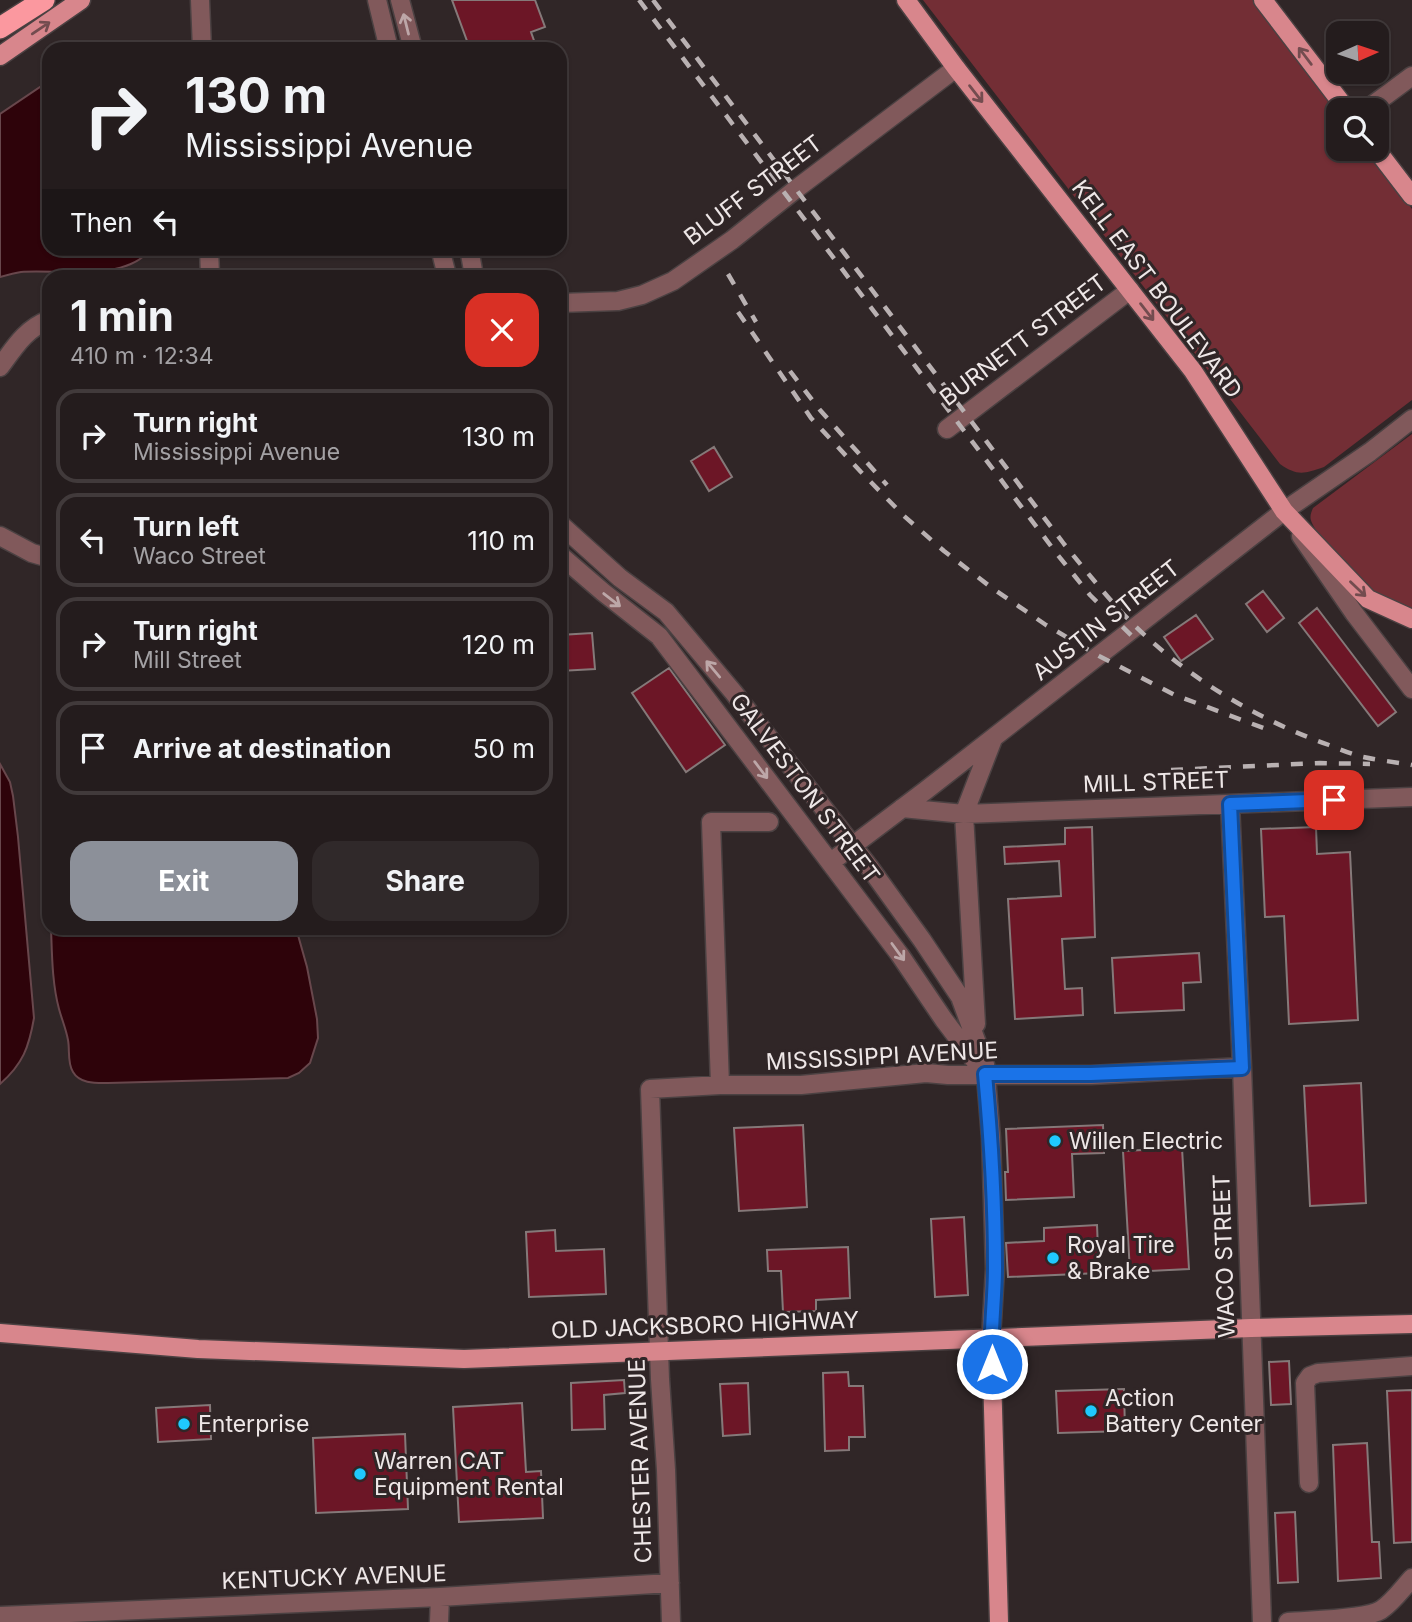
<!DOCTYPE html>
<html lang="en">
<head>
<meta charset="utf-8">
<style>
	body { margin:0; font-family:Inter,sans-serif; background:#30292a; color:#f1f3f6; height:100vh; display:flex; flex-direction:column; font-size:26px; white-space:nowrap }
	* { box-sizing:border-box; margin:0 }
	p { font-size:23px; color:#a3a1a4 }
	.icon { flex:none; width:38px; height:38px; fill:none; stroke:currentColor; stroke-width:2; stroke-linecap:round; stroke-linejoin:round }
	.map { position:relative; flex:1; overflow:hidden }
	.side { position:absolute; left:42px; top:270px; width:525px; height:665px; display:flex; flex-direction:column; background:#241c1d; border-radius:21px; box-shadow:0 2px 5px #0004,0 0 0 2px #413a3b }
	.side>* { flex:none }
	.guide { position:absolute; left:42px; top:42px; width:525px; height:214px; border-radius:21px; box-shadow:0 2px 5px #0004,0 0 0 2px #413a3b; background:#241c1d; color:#f1f3f6; overflow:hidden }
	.needle { width:46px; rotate:87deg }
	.buttons { position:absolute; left:1326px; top:21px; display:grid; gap:14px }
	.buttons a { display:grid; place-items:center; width:63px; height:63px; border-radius:14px; background:#241c1d; box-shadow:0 2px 5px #0004,0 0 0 2px #413a3b; font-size:35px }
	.pin { position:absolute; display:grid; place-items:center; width:60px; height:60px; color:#fff; margin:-30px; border-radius:14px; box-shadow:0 4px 10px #0006 }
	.me { position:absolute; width:77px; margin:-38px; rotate:0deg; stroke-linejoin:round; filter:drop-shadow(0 0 5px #0008) }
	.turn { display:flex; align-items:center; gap:24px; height:147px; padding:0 28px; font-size:32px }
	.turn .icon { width:91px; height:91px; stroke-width:2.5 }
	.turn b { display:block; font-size:49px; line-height:60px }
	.then { display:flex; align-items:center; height:66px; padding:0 28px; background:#0003; gap:14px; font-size:26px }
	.round { display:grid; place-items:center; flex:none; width:74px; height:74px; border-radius:21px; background:#30292a }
	.head { display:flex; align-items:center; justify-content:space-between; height:119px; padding:0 28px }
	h1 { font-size:42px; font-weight:700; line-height:52px }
	.cta { display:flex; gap:14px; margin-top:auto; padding:14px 28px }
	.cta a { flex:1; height:80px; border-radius:21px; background:#8c9099; color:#fff; font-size:28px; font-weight:700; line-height:80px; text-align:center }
	.cta a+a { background:#30292a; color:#f1f3f6 }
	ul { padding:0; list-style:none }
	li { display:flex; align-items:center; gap:21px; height:94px; margin:0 14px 10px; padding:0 14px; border:4px solid #413a3b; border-radius:21px }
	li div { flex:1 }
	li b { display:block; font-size:26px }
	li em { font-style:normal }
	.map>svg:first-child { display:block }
	.green { fill:#732e35 }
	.water { fill:#2e030a; stroke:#68474c; stroke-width:2 }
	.building { fill:#6c1626; stroke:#857979; stroke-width:2 }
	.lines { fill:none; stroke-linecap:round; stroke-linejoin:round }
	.minor-casing { stroke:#4b4142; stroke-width:21 }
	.major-casing { stroke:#4b4142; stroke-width:21 }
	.highway-casing { stroke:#4b4142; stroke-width:24 }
	.minor { stroke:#81595b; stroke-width:18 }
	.major { stroke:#d8868c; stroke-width:18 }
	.highway { stroke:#fb989f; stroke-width:21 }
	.rail { stroke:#b9b1b2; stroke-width:4.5; stroke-dasharray:12 12; stroke-linecap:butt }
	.oneway { stroke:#bda7a8 }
	.oneway2 { stroke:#734c4f }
	.route-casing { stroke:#114b97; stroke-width:18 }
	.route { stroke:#1a73e8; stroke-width:12 }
	.poi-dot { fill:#1fc9fd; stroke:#302627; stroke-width:2.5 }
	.labels { text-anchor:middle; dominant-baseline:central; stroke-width:6; stroke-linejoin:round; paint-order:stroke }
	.street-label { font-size:23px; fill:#eee7e7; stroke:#302627 }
	.poi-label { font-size:23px; fill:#eee7e7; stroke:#302627; text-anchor:start }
</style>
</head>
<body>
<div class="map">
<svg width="1412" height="1622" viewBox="0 0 1412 1622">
	<rect width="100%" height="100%" fill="#302627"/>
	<path class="green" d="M923 0H1254L1339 111V149H1367L1412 209V400L1324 467C1304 474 1297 476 1280 464Z
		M1412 434V612C1396 604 1378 597 1364 586 1351 574 1319 539 1312 523 1309 517 1311 513 1313 508Z"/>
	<path class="water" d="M49 81V248L150 249C128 282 56 269 21 272 14 273 7 275 0 277V114Z
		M0 764 10 782 13 796 18 837 34 1018C29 1047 23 1064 0 1084Z
		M51 928H296L307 967 317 1019 318 1038 310 1063 299 1073 288 1078 108 1083C96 1083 80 1084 73 1072 67 1063 70 1050 68 1040 66 1029 62 1020 59 1009 52 983 52 954 51 928Z"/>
	<path class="building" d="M452 0H535L545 27 531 32 537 49H470Z
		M714 447 732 477 709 491 691 461Z
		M1263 591 1284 618 1267 632 1246 604Z
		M1317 608 1396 712 1378 726 1299 623Z
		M1196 615 1213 639 1181 661 1164 637Z
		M592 633 595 669 560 671V635Z
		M669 668 725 745 686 772 632 693Z
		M1092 827 1095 937 1062 939 1065 989 1082 988 1083 1015 1015 1019 1008 899 1061 896 1059 861 1005 864 1004 847 1065 844V828Z
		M1316 827 1317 854 1350 852 1358 1020 1289 1024 1284 916 1265 917 1261 829Z
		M1199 953 1201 982 1183 983 1184 1010 1115 1013 1112 958Z
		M1361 1083 1366 1203 1310 1206 1304 1086Z
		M803 1125 807 1207 739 1211 734 1128Z
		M1103 1125 1104 1153 1072 1154 1074 1197 1006 1200 1005 1172H1008L1006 1129Z
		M1182 1148 1189 1269 1130 1272 1123 1151Z
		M964 1217 968 1295 935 1297 931 1219Z
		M1097 1225 1099 1273 1008 1277 1006 1243 1044 1241V1228Z
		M555 1230 556 1251 604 1249 606 1294 529 1297 526 1232Z
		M848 1247 850 1298 816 1300V1311L783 1312 781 1271H768L767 1250Z
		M1289 1361 1291 1404 1271 1405 1269 1362Z
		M848 1372 849 1386H863L865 1437H849V1450L825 1451 823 1373Z
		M624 1380 625 1393 604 1395 605 1429 572 1430 571 1383Z
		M748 1383 750 1434 723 1436 720 1384Z
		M1124 1389 1125 1431 1058 1433 1056 1391Z
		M1412 1390V1542L1394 1543 1387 1391Z
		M522 1403 526 1472 541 1471 543 1518 459 1522 453 1407Z
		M210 1405 211 1439 158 1442 156 1408Z
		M405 1434 408 1509 316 1513 313 1438Z
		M1367 1443 1372 1542H1379L1381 1578 1338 1581 1333 1445Z
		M1295 1512 1298 1582 1278 1583 1275 1513Z"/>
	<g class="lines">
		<g class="minor-casing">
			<path id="minor" d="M200 0 202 49
				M377 0 389 49
				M400 0 413 49
				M1366 110 1412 76
				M209 248 210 276
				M440 248 447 276
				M469 248 474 276
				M560 303 618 301 642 295 673 281 732 240 796 189 956 68
				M0 367C14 348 26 328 49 320
				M947 429 1130 290
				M560 524 620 578 666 612 734 693 870 868 922 940 960 997 977 1043
				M0 536 32 553 49 558
				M1301 536 1354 613 1412 689
				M560 555 603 592 659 636 900 955 944 1020 985 1074
				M1230 804 1242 1067 1262 1622
				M902 808 964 814 1412 797
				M831 862 925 791 1284 511 1370 452 1412 419
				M976 1024 964 814 993 739
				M985 1064 991 1138 995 1269 991 1338
				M720 1085 711 822H769
				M1309 1483 1305 1383 1310 1376 1318 1373 1412 1366
				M0 1616 440 1597 670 1583
				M439 1622 440 1597
				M671 1622 666 1470 660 1379 650 1089 720 1085H801L926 1073 948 1075H1091L1242 1067
				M1288 1622C1308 1620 1365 1620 1381 1610 1393 1602 1402 1589 1412 1578"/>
		</g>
		<g class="major-casing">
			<path id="major" d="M906 0 956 68 1193 371 1284 511 1368 599 1412 619
				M1263 0 1347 110
				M0 56 81 0
				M1376 149 1412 196
				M0 1333 198 1349 464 1359 1251 1328 1412 1324
				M991 1338 999 1622"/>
		</g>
		<g class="highway-casing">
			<path id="highway" d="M0 28 44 0"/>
		</g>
		<use href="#minor" class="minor"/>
		<use href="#major" class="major"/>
		<use href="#highway" class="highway"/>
		<path class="rail" d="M639 0 1057 554 1090 595 1136 640
			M653 0 1064 544C1087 572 1109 600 1134 625 1188 678 1258 720 1329 745 1339 749 1349 753 1359 756 1376 760 1395 762 1412 765
			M728 274 756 322
			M738 312 811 418 861 472 904 516 944 551 992 588 1046 625 1099 656 1175 695 1274 732
			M790 371 820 410 887 485
			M1171 770 1320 763 1370 764"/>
	</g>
	<defs><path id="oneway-shaft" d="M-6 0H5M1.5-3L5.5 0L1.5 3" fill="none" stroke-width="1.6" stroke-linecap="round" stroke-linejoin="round" transform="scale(1.75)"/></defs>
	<g class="oneway">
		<use href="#oneway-shaft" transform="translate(406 24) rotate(-104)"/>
		<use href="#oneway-shaft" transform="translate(612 600) rotate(38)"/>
		<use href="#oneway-shaft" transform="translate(713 669) rotate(-130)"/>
		<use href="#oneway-shaft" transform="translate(761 770) rotate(53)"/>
		<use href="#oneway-shaft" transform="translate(898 952) rotate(54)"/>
	</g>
	<g class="oneway2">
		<use href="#oneway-shaft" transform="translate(41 28) rotate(-34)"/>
		<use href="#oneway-shaft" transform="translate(1305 56) rotate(-127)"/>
		<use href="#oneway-shaft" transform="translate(976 94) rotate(52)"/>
		<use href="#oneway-shaft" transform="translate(1147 312) rotate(52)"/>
		<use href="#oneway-shaft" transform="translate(1358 589) rotate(44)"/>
	</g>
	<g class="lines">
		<g class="route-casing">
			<path id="route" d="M992 1364C990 1331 995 1300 995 1267 995 1203 991 1138 985 1074H1091L1242 1068 1230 804 1334 800"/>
		</g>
		<use href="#route" class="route"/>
	</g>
	<g class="poi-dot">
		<circle cx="1055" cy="1141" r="7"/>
		<circle cx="1053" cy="1258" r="7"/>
		<circle cx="1091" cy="1411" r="7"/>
		<circle cx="184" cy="1424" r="7"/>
		<circle cx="360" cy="1474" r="7"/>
	</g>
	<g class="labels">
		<g class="street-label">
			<text transform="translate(753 190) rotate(-37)">BLUFF STREET</text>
			<text transform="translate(1157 289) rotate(53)">KELL EAST BOULEVARD</text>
			<text transform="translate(1023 340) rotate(-37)">BURNETT STREET</text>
			<text transform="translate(1106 620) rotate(-38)">AUSTIN STREET</text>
			<text transform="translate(1156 782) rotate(-2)">MILL STREET</text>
			<text transform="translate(805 788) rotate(53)">GALVESTON STREET</text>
			<text transform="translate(882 1056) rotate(-3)">MISSISSIPPI AVENUE</text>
			<text transform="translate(1224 1256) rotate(-92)">WACO STREET</text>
			<text transform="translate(705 1325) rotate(-2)">OLD JACKSBORO HIGHWAY</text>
			<text transform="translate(640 1461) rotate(-92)">CHESTER AVENUE</text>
			<text transform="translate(334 1577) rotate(-2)">KENTUCKY AVENUE</text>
		</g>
		<g class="poi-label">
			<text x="1069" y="1141">Willen Electric</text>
			<text x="1067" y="1245">Royal Tire<tspan x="1067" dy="26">&amp; Brake</tspan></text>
			<text x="1105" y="1398">Action<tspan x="1105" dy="26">Battery Center</tspan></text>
			<text x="198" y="1424">Enterprise</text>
			<text x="374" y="1461">Warren CAT<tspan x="374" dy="26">Equipment Rental</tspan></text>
		</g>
	</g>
</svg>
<div class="buttons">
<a><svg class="needle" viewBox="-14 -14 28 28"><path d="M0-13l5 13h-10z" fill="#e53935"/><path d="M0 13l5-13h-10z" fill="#a3a1a4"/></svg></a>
<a><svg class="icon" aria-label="search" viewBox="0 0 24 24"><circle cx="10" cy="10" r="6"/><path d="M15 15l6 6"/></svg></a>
</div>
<div class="pin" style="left:1334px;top:800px;background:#d93025"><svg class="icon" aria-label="arrive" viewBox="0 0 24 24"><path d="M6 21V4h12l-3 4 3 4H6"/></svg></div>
<svg class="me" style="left:992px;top:1364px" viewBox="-20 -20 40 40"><circle r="17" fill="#1a73e8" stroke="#fff" stroke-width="3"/><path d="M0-11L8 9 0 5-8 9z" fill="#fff"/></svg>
<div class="guide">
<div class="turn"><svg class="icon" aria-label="right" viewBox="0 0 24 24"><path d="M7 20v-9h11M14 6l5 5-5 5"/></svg><div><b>130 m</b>Mississippi Avenue</div></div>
<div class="then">Then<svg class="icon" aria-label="left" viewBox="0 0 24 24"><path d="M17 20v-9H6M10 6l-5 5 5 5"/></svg></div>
</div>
<section class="side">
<div class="head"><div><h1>1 min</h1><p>410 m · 12:34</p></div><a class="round" style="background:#d93025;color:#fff"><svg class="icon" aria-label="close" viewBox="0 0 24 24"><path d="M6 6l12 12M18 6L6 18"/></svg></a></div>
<ul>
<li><svg class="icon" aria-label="right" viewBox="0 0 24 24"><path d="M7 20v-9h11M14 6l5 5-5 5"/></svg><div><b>Turn right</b><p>Mississippi Avenue</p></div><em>130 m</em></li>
<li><svg class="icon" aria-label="left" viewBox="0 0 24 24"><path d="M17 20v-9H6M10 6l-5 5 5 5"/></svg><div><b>Turn left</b><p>Waco Street</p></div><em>110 m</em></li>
<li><svg class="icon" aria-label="right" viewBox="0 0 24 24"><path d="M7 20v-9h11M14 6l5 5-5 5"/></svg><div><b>Turn right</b><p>Mill Street</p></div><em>120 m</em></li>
<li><svg class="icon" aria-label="arrive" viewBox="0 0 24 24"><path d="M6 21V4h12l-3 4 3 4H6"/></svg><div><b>Arrive at destination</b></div><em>50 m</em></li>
</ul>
<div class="cta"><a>Exit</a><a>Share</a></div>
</section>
</div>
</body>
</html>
